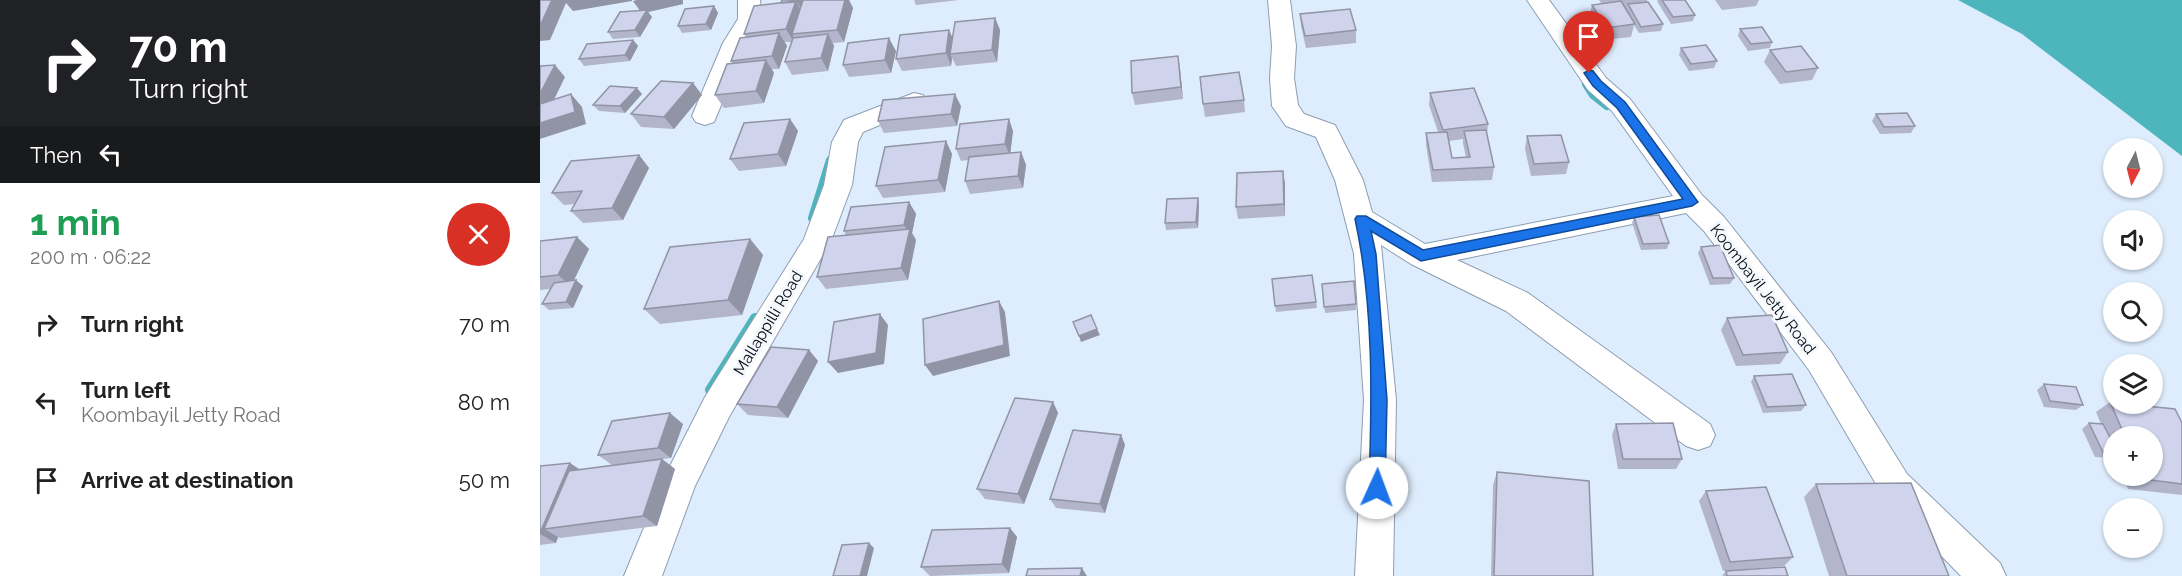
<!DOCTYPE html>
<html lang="en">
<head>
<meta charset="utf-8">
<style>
	body { margin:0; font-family:Raleway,sans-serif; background:#f6f6f6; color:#222; height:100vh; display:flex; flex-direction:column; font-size:22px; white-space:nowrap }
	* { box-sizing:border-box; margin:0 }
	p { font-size:20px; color:#767676 }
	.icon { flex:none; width:33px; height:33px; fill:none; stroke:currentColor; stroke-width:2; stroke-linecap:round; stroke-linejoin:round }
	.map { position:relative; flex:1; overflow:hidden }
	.sheet { display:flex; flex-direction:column; background:#fff; width:540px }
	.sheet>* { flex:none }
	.banner { background:#202124; color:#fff; overflow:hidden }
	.needle { width:39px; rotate:187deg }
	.buttons { position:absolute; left:1563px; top:138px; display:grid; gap:12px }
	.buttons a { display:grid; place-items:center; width:60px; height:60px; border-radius:50%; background:#fff; box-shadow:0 2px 4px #0004; font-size:30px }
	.pin { position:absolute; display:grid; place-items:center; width:51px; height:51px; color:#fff; margin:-62px -26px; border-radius:50% 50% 50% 0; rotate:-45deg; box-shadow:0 0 6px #0007 }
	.pin .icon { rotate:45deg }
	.me { position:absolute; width:66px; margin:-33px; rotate:2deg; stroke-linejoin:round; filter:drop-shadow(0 0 4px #0008) }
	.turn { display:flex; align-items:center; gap:21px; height:126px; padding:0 30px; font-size:27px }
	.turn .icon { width:78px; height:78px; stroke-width:2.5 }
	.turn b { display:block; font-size:42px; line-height:51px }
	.then { display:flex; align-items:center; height:57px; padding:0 30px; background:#0003; gap:12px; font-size:22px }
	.round { display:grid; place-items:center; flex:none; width:63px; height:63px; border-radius:32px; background:#f6f6f6 }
	.head { display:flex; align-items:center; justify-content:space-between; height:102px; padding:0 30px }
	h1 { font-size:36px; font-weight:700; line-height:45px; color:#1e9e55 }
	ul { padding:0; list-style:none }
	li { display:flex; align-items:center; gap:18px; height:78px; padding:0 30px }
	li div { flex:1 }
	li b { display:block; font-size:22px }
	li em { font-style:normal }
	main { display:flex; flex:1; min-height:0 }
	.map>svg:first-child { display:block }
	.water { fill:#4db6bd }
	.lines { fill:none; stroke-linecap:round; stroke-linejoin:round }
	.stream-far1 { stroke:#4db6bd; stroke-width:8 }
	.stream { stroke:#4db6bd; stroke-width:10 }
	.street-casing { stroke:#8c9db1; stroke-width:2 }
	.street { fill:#fff; fill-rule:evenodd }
	.wall { fill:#b2b5cb; fill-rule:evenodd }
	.shaded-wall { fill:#9194a5 }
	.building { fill:#cfd3ec; stroke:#9194a5; stroke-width:1.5 }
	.route { fill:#1a73e8; stroke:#114b97; stroke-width:1.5 }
	.labels { text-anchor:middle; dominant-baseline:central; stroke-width:6; stroke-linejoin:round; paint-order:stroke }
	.street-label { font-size:16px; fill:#080d14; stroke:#f5f9fd }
</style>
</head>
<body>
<main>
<section class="sheet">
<div class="banner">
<div class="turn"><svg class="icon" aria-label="right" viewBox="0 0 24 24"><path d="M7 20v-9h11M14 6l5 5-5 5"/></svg><div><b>70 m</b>Turn right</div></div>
<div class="then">Then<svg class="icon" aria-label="left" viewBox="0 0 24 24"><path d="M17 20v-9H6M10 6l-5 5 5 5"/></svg></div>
</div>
<div class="head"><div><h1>1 min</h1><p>200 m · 06:22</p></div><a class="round" style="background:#d93025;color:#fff"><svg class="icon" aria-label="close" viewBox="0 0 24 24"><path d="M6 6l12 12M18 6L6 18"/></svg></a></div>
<ul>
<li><svg class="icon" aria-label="right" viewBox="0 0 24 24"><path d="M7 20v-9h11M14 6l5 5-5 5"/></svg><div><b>Turn right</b></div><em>70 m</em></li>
<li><svg class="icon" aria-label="left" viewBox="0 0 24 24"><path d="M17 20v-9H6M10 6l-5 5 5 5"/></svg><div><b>Turn left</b><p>Koombayil Jetty Road</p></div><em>80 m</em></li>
<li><svg class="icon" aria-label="arrive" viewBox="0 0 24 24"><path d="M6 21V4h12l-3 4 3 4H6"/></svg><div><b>Arrive at destination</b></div><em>50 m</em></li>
</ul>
</section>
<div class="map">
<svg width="1642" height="576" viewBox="0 0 1642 576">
	<rect width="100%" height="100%" fill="#deedfe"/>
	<path class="water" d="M1418 0H1642V156L1482 34Z"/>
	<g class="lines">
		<path class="stream-far1" d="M1046 84 1053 95 1067 106
			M272 218 290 160"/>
		<path class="stream" d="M170 390 215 318"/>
		<g class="street-casing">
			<path id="street" d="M198 0H220L222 19 207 43 174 122 165 125 156 122 152 116 183 43 198 19Z
				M728 0H750L756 46 754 78 758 105 764 114 795 125 823 180 832 212 885 244 1133 196 1072 111 1048 90 987 0H1009L1066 78 1090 99 1162 195 1184 217 1291 352 1367 474 1460 563 1466 576H1421L1343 496 1269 370 1164 231 1146 213 917 260 988 293 1170 424 1175 435 1170 446 1158 450 1146 446 966 311 871 264 841 245 856 400 853 576H815L824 400 814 254 795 180 776 137 746 126 732 106 730 78 732 46Z
				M374 93 383 95 387 101 383 107 323 132 318 142 312 185 291 241 189 417 155 486 122 576H84L127 472 165 397 264 239 284 185 292 142 304 120Z"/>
		</g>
		<use href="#street" class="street"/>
	</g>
	<path class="wall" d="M268 0H309L313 8 304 42 293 43 294 46 288 71 252 75 245 62 252 42H245L247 46 239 69H232L234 73 224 103 184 108 175 95 193 64 191 61 206 37 204 34 214 6Z
		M374 0H419L376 5Z
		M1059 0H1107V2L1123 24 1121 31 1099 33 1094 25 1091 37 1062 40 1049 17 1052 5 1062 4Z
		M1118 0H1145L1155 15 1153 21 1131 24 1117 1Z
		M1175 0H1219L1216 6 1182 10Z
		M93 1 143 4 108 12 112 17 100 37 73 39 68 32 100 11Z
		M174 6 178 13 171 30 142 33 138 26Z
		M760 14 816 30V43L766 48 761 26Z
		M455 18 460 30 457 62 416 66 412 58 411 66 362 71 356 59 413 38Z
		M1200 29 1232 42 1230 48 1208 51 1198 36Z
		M93 40 98 46 90 61 44 66 39 59Z
		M1141 48 1177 61 1174 68 1149 71 1139 55Z
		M1230 50 1278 68 1272 80 1240 84 1224 62Z
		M356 51 351 73 309 77 303 65Z
		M640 69 643 99 595 105 592 93Z
		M153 83 162 95 134 129 101 127 91 114Z
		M890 93 948 124 947 135 954 167 952 180 892 182 886 145V133L898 132 889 105ZM923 139V143L926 158H912L909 141Z
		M102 94 85 113 59 111 53 105Z
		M704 100 705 112 665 117 663 104Z
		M421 106 417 126 344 133 338 121Z
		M1336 114 1375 126 1371 133 1340 134 1332 121Z
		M250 119 258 131 246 166 199 171 190 159Z
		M473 131 470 153 481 152 486 165 483 188 430 194 425 181 428 160 421 161 416 149Z
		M987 136 1029 162 1026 174 991 176 985 149Z
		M406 141 412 154 405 192 343 198 336 186Z
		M99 155 109 168 83 220 43 223 31 211 35 204 24 205 12 193Z
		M745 183V216L698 219 696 207Z
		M658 198 659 204 658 228 626 230 625 223Z
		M369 202 376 214 372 233 376 240 368 280 286 289 277 277 306 235 304 231Z
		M1094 217 1129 243 1127 249 1101 250 1092 223Z
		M37 237 49 249 34 280 43 286 33 308 9 310 2 304 10 289 0 290V241Z
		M210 239 223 255 202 315 120 324 104 309Z
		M1161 247 1194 278 1190 284 1170 285 1158 253Z
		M732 279 776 302 777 308 736 312Z
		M782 284 816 304V310L785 313Z
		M1187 318 1248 352 1240 364 1196 366 1181 330Z
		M269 350 278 361 248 418 208 415 197 404Z
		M1214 376 1266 405 1261 411 1223 413 1211 382Z
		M1504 384 1543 405 1536 410 1504 407 1497 390Z
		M513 402 518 413 484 504 445 499 437 489Z
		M1570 402 1642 423V495L1588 489 1582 476H1612V436H1574V456L1570 458 1555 457 1542 429 1549 423 1561 424 1556 412Z
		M143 424 131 458 72 465 58 455Z
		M1076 424 1142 459 1136 469H1078L1072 435Z
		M581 435 585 445 565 513 516 508 510 499Z
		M122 459 135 469 117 526 20 538 18 537 16 543 0 545V466L40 470Z
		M957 472 1053 576H951L953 485Z
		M1276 484 1409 576H1289L1264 497Z
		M1166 491 1253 557 1244 566 1183 571 1159 501Z
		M470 528 477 537 469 573 390 576 381 567Z
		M1186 571 1248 576H1182Z"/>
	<path class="shaded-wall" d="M12 0H92V1L33 11 26 3 10 40 0 41V26Z
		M97 0H143V4L108 12 112 17 100 37 95 30 102 13 93 1Z
		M258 0H264L261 8 257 2Z
		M305 0H309L313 8 304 42 297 30Z
		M256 1 263 14 252 34 255 39 254 42 246 29Z
		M174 6 178 13 171 30 166 24Z
		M455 18 460 30 457 62 452 50Z
		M409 30 415 43 410 54 412 58 411 66 406 53Z
		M239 33 247 46 239 69 232 56Z
		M288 34 294 46 288 71 281 58Z
		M349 38 356 51 351 73 345 60Z
		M93 40 98 46 90 61 85 55Z
		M638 56 640 69 643 99 641 87Z
		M226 60 234 73 224 103 216 91Z
		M15 65 25 77 10 108 0 109V94Z
		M153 83 162 95 134 129 124 117Z
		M97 88 102 94 85 113 80 106Z
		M31 94 42 107 46 124 0 139V123Z
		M415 94 421 106 417 126 411 114Z
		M250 119 258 131 246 166 238 154Z
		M469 119 473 131 470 156 465 144Z
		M406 141 412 154 405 192 398 180Z
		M481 152 486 165 483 188 478 176Z
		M99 155 109 168 83 220 72 208Z
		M743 171 745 183V216L744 204Z
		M658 198 659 204 658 228 656 222Z
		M369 202 376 214 372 233 376 240 368 280 361 268 369 233 364 225Z
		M37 237 49 249 31 286 18 275Z
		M210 239 223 255 202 315 188 300Z
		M36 280 43 286 33 308 26 302Z
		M459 301 465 312 470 356 393 376 385 365Z
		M340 314 348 325 344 364 298 373 288 362Z
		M557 329 560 335 541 342 539 336Z
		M269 350 278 361 248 418 237 407Z
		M513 402 518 413 484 504 478 494Z
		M130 413 143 424 131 458 118 448Z
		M581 435 585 445 565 513 560 504Z
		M122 459 135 469 117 526 103 516Z
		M30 463 45 473 4 529 18 537 16 543 0 534V533Z
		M470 528 477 537 469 573 462 564Z
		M329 543 334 548 327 576H320Z
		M542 568 547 576H540Z"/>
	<path class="building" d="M0 0H12L0 26Z
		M242 0H258L257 2 241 3Z
		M263 0H305L297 30 252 34Z
		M1122 0H1145L1155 15 1133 17Z
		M256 1 246 29 204 34 214 6Z
		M1081 1 1095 24 1066 28 1052 5Z
		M1108 2 1123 24 1101 27 1088 4Z
		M174 6 166 24 138 26 145 9Z
		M810 9 816 30 765 36 760 14Z
		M107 10 95 30 68 32 80 12Z
		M455 18 452 50 410 54 415 22Z
		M1222 27 1232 42 1211 44 1200 29Z
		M409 30 406 53 356 59 360 35Z
		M239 33 232 56 191 61 200 38Z
		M288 34 281 58 245 62 253 38Z
		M349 38 345 60 303 65 308 43Z
		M93 40 85 55 39 59 47 44Z
		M1166 45 1177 61 1151 64 1141 48Z
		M1261 46 1278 68 1246 72 1230 50Z
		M638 56 641 87 592 93 591 61Z
		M226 60 216 91 175 95 187 64Z
		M15 65 0 94V66Z
		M699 72 704 100 663 104 660 77Z
		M121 81 153 83 124 117 91 114Z
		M70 86 97 88 80 106 53 105Z
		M934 88 948 124 903 130 890 93Z
		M31 94 35 112 0 123V104Z
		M415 94 411 114 338 121 343 100Z
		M1367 113 1375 126 1344 127 1336 114Z
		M250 119 238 154 190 159 204 123Z
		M469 119 465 144 416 149 420 124Z
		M946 130 954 167 893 170 886 133 907 132 912 158 930 157 924 131Z
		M1021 135 1029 162 994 164 987 136Z
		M406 141 398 180 336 186 345 147Z
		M481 152 478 176 425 181 429 157Z
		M99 155 72 208 31 211 42 191 12 193 31 161Z
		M743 171 744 204 696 207 697 173Z
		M658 198 656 222 625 223 627 199Z
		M369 202 364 225 304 231 311 207Z
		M1119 215 1129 243 1103 244 1094 217Z
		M370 229 361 268 277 277 288 237Z
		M37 237 18 275 0 277V241Z
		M210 239 188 300 104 309 130 247Z
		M1180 245 1194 278H1173L1161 247Z
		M772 275 776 302 735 306 732 279Z
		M36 280 26 302 2 304 14 283Z
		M814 281 816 304 784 307 782 284Z
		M459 301 464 345 385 365 383 319Z
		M340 314 336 353 288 362 294 322Z
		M551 315 557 329 539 336 533 322Z
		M1232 315 1248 352 1203 355 1187 318Z
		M231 347 269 350 237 407 197 404Z
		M1252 374 1266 405 1227 407 1214 376Z
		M1504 384 1536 387 1543 405 1510 401Z
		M475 398 513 402 478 494 437 489Z
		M1570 402H1574V404H1586L1635 409 1642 423V484L1603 479 1601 476H1612V436H1585Z
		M130 413 118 448 58 455 72 421Z
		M1133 423 1142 459H1083L1076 424Z
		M1549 423 1563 424 1574 445V452H1563Z
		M533 430 581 435 560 504 510 499Z
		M122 459 103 516 4 529 29 471Z
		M30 463 0 533V466Z
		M957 472 1049 481 1053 576H954Z
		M1371 483 1409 576H1307L1276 484Z
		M1226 487 1253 557 1190 562 1166 491Z
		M470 528 462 564 381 567 392 530Z
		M329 543 320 576H293L302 545Z
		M1245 567 1248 576H1187L1186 571Z
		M542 568 540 576H486L488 569Z"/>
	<path class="route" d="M1049 70 1053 71 1061 81 1085 102 1158 202 1152 206 881 261 831 231 836 254 847 400 845 488 843 493 837 495 831 493 829 488C832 399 834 306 815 219L817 216H826L883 250 1143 199 1077 108 1053 86 1044 73Z"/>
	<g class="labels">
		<g class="street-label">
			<text transform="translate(1223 289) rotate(52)">Koombayil Jetty Road</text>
			<text transform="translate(228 323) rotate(-59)">Mallappilli Road</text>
		</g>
	</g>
</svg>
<div class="buttons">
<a><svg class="needle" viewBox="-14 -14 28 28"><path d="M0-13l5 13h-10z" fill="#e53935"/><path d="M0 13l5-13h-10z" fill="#767676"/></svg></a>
<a><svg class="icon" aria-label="sound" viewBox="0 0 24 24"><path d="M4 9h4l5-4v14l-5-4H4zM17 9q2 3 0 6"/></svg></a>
<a><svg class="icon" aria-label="search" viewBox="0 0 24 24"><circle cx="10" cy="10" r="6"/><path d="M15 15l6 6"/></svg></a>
<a><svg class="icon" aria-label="layers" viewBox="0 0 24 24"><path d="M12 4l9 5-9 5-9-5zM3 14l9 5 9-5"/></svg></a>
<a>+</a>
<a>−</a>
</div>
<div class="pin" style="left:1049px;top:73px;background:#d93025"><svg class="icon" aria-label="arrive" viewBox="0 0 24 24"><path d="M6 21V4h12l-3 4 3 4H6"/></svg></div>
<svg class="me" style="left:837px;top:488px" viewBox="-20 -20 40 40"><circle r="19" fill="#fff"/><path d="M0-13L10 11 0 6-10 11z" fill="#1a73e8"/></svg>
</div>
</main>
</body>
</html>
